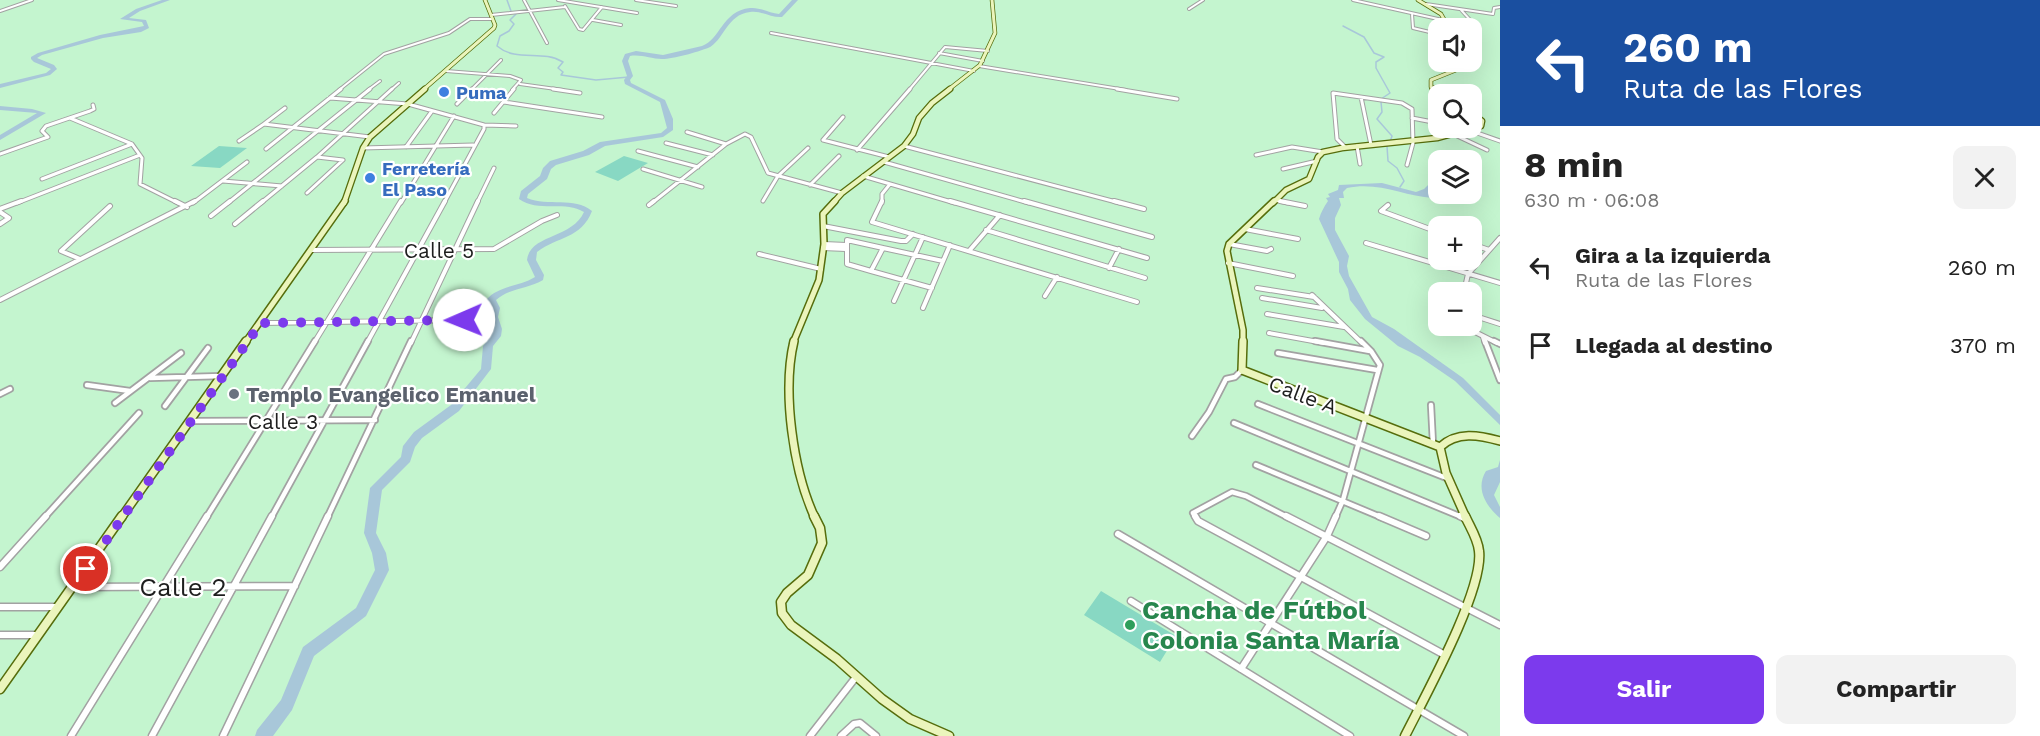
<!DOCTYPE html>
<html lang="es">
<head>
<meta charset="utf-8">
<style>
	body { margin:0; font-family:"Work Sans",sans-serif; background:#f2f2f2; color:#222; height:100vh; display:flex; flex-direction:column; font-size:22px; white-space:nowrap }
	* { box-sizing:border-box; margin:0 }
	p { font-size:20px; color:#767676 }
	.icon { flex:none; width:33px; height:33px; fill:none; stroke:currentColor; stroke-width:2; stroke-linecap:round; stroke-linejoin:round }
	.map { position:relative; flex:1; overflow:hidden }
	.drawer { display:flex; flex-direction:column; background:#fff; width:540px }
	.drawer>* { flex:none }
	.banner { background:#1a4fa0; color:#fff; overflow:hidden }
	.controls { position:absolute; left:1428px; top:18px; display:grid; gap:12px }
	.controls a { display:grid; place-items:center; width:54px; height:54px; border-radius:12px; background:#fff; box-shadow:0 6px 24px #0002; font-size:30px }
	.pin { position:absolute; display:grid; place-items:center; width:51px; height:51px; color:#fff; margin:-26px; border:3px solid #fff; border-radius:50%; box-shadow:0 2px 6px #0007 }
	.me { position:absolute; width:66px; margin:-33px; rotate:269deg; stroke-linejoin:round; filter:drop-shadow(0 0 4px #0008) }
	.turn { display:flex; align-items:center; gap:21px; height:126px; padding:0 24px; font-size:27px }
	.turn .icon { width:78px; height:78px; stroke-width:2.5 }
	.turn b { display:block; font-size:42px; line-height:51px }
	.round { display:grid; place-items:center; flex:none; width:63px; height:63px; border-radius:12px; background:#f2f2f2 }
	.summary { display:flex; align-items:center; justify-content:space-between; height:102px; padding:0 24px }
	h1 { font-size:36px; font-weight:700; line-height:45px }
	.button { display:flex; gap:12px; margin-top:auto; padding:12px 24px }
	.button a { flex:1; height:69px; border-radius:12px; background:#7c3aed; color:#fff; font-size:24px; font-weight:700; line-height:69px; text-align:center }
	.button a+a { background:#f2f2f2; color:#222 }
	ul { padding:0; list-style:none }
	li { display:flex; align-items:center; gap:18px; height:78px; padding:0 24px }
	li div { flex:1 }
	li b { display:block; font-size:22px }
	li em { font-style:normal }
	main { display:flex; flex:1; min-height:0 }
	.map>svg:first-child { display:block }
	.park { fill:#c4f5cf; fill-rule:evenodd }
	.pitch { fill:#88d8c3 }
	.water { fill:#a8c7d9 }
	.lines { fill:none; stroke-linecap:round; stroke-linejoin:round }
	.stream { stroke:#a8c7d9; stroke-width:1.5 }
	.river { fill:#a8c7d9; fill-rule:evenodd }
	.street-far4-casing { stroke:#a2a2a2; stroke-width:4 }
	.street-far3-casing { stroke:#a2a2a2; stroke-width:5 }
	.street-far2-casing { stroke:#a2a2a2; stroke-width:6 }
	.street-far1-casing { stroke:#a2a2a2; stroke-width:8 }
	.street-casing { stroke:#a2a2a2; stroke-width:9 }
	.secondary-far4-casing { stroke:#566d0c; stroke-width:4.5 }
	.secondary-far3-casing { stroke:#566d0c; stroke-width:7 }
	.secondary-far2-casing { stroke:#566d0c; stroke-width:8 }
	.secondary-far1-casing { stroke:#566d0c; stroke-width:10 }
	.secondary-casing { stroke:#566d0c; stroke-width:11 }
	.street-far4 { stroke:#fff; stroke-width:2 }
	.street-far3 { stroke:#fff; stroke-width:3 }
	.street-far2 { stroke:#fff; stroke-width:4 }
	.street-far1 { stroke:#fff; stroke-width:4.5 }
	.street { stroke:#fff; stroke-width:6 }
	.secondary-far4 { stroke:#ebf5bc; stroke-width:3 }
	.secondary-far3 { stroke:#ebf5bc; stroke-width:4.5 }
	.secondary-far2 { stroke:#ebf5bc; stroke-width:5 }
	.secondary-far1 { stroke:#ebf5bc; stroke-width:7 }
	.secondary { stroke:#ebf5bc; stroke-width:8 }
	.route { stroke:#7c3aed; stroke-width:10; stroke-dasharray:0 18 }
	.shop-dot { fill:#3f7fe0; stroke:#fff; stroke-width:2 }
	.worship-dot { fill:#6b7280; stroke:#fff; stroke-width:2 }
	.leisure-dot { fill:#2e9e5b; stroke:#fff; stroke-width:2 }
	.labels { text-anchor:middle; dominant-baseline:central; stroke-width:4.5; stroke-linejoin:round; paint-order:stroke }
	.far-shop-label { font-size:18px; font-weight:bold; fill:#366cbe; stroke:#fff; text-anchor:start }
	.street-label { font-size:21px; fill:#1e1e1e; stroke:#fff }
	.worship-label { font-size:21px; font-weight:bold; fill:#5b616d; stroke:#fff; text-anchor:start }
	.near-street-label { font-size:26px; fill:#1e1e1e; stroke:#fff }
	.near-leisure-label { font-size:26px; font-weight:bold; fill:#27864d; stroke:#fff; text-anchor:start }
</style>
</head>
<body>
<main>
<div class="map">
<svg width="1500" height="736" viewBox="0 0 1500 736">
	<rect width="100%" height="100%" fill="#eeece4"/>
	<path class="park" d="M0 0H1500V736H0ZM1438 28H1472V62H1438ZM1438 94H1472V128H1438ZM1438 160H1472V194H1438ZM1438 226H1472V260H1438ZM1438 292H1472V326H1438Z"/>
	<path class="pitch" d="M219 146 247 148 220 168 191 166Z
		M624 156 648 163 618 181 595 172Z
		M1101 591 1176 636 1160 662 1084 615Z"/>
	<path class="water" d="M1438 175V190L1433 198C1404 196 1378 181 1347 188L1343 192 1344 198H1339L1341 205 1335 218V230L1349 256 1347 266 1349 276 1372 317 1394 329 1463 378 1500 415V425L1455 381 1420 357 1398 346 1365 319 1350 300 1348 289 1339 272V262L1319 219C1321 212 1324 207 1328 201L1326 198 1330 197 1328 194 1338 190 1339 185 1382 183 1416 192 1424 189Z
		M1500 460V482L1494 495 1500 507V518C1486 506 1475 489 1486 471L1498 467Z"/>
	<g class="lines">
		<path class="stream" d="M507 0 511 11
			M516 14 510 20 514 24 509 31 500 36 497 46C517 63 542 49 563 62L558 68 563 72 561 75 596 80 629 77
			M1343 26 1364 37 1374 53 1384 57 1376 62V68L1390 93 1381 99
			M1381 102 1382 112 1377 119 1392 136 1390 142
			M1387 146 1388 161 1397 168 1404 181 1400 187"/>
		<path class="river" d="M162 0H170L140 11 129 18 146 20 149 28 141 32 103 38 42 55 37 58 54 65 57 69 50 75 0 88V84L46 73 51 69 34 62 31 59V57L38 53 100 35 144 26 142 22 120 19 136 9Z
			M792 0H798L782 17C771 18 761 10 750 12 727 14 723 42 708 48 697 52 674 59 662 59 651 59 641 54 630 56L628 61 633 76 630 80 631 83 665 100 673 119V130L663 137 605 146 589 155 556 165 551 169 547 179 528 194 527 198C548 207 574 196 592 211 581 239 558 236 537 252L536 260 544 275 543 280C528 289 509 288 496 300L500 308 498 317 502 329 501 336 493 346 491 369 459 411 422 438 415 447 410 462 382 490 376 533 386 553 389 570 366 616 314 656 292 710 273 736H255L257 730 281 700 303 647 356 608 375 570 372 553 364 533 370 488 401 457 403 446 414 432 451 405 481 369 483 346 491 335 492 329 488 317 490 308 486 300C499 285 519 287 535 277L527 260C530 234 572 239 584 212 564 200 538 213 519 199L521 191 540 176 543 168 550 161 583 151 600 142 661 133 667 128 660 102 625 84 624 80 627 76 622 61 625 54 636 51 663 55 702 46C720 40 722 11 750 8 760 7 769 13 779 14Z
			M0 106 32 109 46 113 0 140V135L37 113 0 110Z"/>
		<g class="street-far4-casing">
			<path id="street-far4" d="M524 0 547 43
				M558 0 637 13
				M636 0 676 6
				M1353 0 1447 21
				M1426 4 1493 14 1494 8 1500 7
				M565 6 579 29 583 30 602 7
				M1189 9 1203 0
				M1461 10 1474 24
				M0 11 32 0
				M1412 14 1413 28 1438 34
				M491 15 565 7
				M593 20 621 25
				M771 33 974 71
				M939 53 983 61
				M979 66 1126 90
				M446 71 510 76 521 80 512 90
				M520 84 563 90
				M339 90 384 54 449 33 470 19H492
				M368 90 380 81
				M391 90 399 83
				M471 90 501 60
				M909 90 945 47 988 51"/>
		</g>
		<g class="street-far3-casing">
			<path id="street-far3" d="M553 89 580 93
				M1117 89 1177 99
				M1361 97 1371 145
				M330 98 408 104 484 125V129L444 203
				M504 102 602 117
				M457 104 472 89
				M285 108 264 124 370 137
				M494 113 514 89
				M843 117 823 140 889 157
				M70 118 132 144 142 158 140 184 178 203
				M1412 118 1438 123
				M484 125 516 126
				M1463 128 1500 141
				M687 132 726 144
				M1453 134 1487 150
				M239 141 264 124
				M666 143 713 155
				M904 146 1120 203
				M1357 146 1360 164
				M406 147 432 111
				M1345 147 1337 139 1333 93 1402 103 1412 109 1413 143 1407 165
				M363 148 473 145
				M266 149 341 89
				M857 150 910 89
				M638 151 698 167
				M0 154 48 137 42 131 46 126 90 111 94 109 93 105
				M1256 155 1292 147 1323 152
				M884 162 1029 203
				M643 169 702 187
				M1283 169 1317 161
				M863 176 955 203
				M42 179 132 144
				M223 181 282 186
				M810 185 839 156
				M307 193 343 160 317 157
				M1275 200 1288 203
				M763 201 778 176 808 148
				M17 203 140 155
				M193 203 247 162
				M228 203 370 89
				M261 203 317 157 392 89
				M401 203 454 116
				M477 203 494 168
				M652 203 726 144 745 134 751 137 768 173 842 193
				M882 203V194L890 184"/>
		</g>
		<g class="street-far2-casing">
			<path id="street-far2" d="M175 201 187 207
				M882 201 872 222 1137 302
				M950 201 1147 258
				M1024 201 1152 237
				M1114 201 1144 209
				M1280 201 1305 206
				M649 205 654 201
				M1388 205 1381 211 1438 232
				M0 209 21 201
				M0 212 9 218 0 224
				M211 216 230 201
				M235 224 263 201
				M823 226 901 241H906L913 234
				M1245 229 1298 239
				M986 230 1145 278
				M847 240 883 248 871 271 847 264Z
				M1366 243 1500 283
				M824 244 846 245
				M1229 244 1267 251 1271 249
				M1472 244 1489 250
				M823 248 846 249
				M883 248 943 261
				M311 250 494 249 542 221 557 215
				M969 251 1000 215
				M759 254 821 269
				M80 259 61 251 110 206
				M1228 263 1293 276
				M1109 268 1119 249
				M871 271 932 288
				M1257 288 1314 297
				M1464 292 1468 274 1500 238
				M1312 295 1362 343
				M1045 296 1057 277
				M1262 298 1322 308
				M0 300 195 201
				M894 301 923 237
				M923 308 950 245
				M1267 314 1344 327
				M1472 315 1500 324
				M261 323 463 320
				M1463 326 1497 343
				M1269 333 1324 343
				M1483 337 1485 343
				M314 343 401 201
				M367 343 445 201
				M411 343 478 201"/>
		</g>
		<g class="street-far1-casing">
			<path id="street-far1" d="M1315 341 1370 351
				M1485 341 1500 380
				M1494 341 1500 344
				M1278 353 1377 370
				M150 378 222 376
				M87 385 130 391
				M0 394 10 389
				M115 403 181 353
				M1258 404 1449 479
				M1431 405 1433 444
				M165 406 208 348
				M191 421 375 420
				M1234 423 1464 518
				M1192 436 1209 412 1226 379 1235 377 1242 370
				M1256 465 1383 518
				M44 518 139 413
				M206 518 315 341
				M271 518 368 341
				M327 518 411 341
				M1196 518 1193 513 1232 492 1246 496 1289 518
				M1335 518 1343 500 1380 365 1371 351 1361 341"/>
		</g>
		<g class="street-casing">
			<path id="street" d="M1195 516 1198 521 1443 654
				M1286 516 1500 625
				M1379 516 1426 536
				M1460 516 1464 518
				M1118 534 1464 736
				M0 567 46 516
				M72 587 295 586
				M1131 601 1350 736
				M0 607H58
				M0 635H38
				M1241 669 1327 536 1336 516
				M71 736 207 516
				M152 736 272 516
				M223 736 328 516
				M810 736 856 677
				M841 736 854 724 860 723 876 736"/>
		</g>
		<g class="secondary-far4-casing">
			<path id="secondary-far4" d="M1418 0 1441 14 1449 28
				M423 90 494 28 495 25 485 0
				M948 90 980 65 995 33 992 0
				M1434 90 1431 87V80L1461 68 1464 65 1461 62"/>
		</g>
		<g class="secondary-far3-casing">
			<path id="secondary-far3" d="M1433 89 1438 95
				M344 203 363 148 370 137 425 89
				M833 203 842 193 904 146 913 134 919 118 932 103 950 89
				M1273 203 1286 190 1309 179 1318 157 1323 152 1342 148 1437 138 1481 126 1482 121 1472 113"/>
		</g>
		<g class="secondary-far2-casing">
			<path id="secondary-far2" d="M245 343 345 201
				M793 343 819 280 824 244 823 214 835 201
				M1243 343V330L1227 251 1229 244 1274 201"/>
		</g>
		<g class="secondary-far1-casing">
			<path id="secondary-far1" d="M794 341C782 391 793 471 815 518
				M1243 341 1242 370 1440 447
				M121 518 246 341
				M1466 518 1446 473 1440 447C1457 431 1479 435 1500 441"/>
		</g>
		<g class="secondary-casing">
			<path id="secondary" d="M814 516 820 528 822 543 808 575 787 593 781 602 782 613 791 625 837 659 882 699 910 719 949 736
				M0 689 122 516
				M1405 736C1424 698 1484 590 1479 551 1478 539 1470 527 1465 516"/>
		</g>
		<use href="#street-far4" class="street-far4"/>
		<use href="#street-far3" class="street-far3"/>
		<use href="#street-far2" class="street-far2"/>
		<use href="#street-far1" class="street-far1"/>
		<use href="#street" class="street"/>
		<use href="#secondary-far4" class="secondary-far4"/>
		<use href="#secondary-far3" class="secondary-far3"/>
		<use href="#secondary-far2" class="secondary-far2"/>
		<use href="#secondary-far1" class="secondary-far1"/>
		<use href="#secondary" class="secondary"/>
	</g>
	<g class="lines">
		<path class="route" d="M86 569 261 323 464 320"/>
	</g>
	<g class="shop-dot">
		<circle cx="444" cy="92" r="6"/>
		<circle cx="370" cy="178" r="6"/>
	</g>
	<circle class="worship-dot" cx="234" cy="394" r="6"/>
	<circle class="leisure-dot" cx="1130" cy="625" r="6"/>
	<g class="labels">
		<g class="far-shop-label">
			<text x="456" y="92">Puma</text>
			<text x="382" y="168">Ferretería<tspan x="382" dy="21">El Paso</tspan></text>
		</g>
		<g class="street-label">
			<text x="439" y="250">Calle 5</text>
			<text transform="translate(1303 395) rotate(21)">Calle A</text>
			<text x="283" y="421">Calle 3</text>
		</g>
		<g class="worship-label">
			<text x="246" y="394">Templo Evangelico Emanuel</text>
		</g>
		<g class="near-street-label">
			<text x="183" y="587">Calle 2</text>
		</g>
		<g class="near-leisure-label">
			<text x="1142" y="610">Cancha de Fútbol<tspan x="1142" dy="30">Colonia Santa María</tspan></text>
		</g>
	</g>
</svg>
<div class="controls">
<a><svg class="icon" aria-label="sound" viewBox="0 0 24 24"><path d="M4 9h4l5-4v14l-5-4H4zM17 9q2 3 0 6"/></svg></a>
<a><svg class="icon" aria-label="search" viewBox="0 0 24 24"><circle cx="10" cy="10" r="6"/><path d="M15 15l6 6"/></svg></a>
<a><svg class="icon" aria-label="layers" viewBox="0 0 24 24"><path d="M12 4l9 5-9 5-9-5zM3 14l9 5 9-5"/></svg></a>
<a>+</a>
<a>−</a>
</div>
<div class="pin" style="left:86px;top:569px;background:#d93025"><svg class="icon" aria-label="arrive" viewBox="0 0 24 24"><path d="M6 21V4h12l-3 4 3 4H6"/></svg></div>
<svg class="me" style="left:464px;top:320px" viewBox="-20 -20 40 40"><circle r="19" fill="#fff"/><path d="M0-13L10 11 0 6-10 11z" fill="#7c3aed"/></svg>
</div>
<section class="drawer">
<div class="banner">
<div class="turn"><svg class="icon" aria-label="left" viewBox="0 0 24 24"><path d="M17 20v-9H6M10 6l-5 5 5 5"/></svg><div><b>260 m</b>Ruta de las Flores</div></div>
</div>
<div class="summary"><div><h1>8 min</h1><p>630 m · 06:08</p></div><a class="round"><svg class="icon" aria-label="close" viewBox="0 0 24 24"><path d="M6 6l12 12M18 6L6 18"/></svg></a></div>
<ul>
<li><svg class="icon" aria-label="left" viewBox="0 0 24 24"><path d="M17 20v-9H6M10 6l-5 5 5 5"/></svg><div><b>Gira a la izquierda</b><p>Ruta de las Flores</p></div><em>260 m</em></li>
<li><svg class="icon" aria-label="arrive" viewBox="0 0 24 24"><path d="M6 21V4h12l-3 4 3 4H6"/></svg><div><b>Llegada al destino</b></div><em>370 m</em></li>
</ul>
<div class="button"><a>Salir</a><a>Compartir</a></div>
</section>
</main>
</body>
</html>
